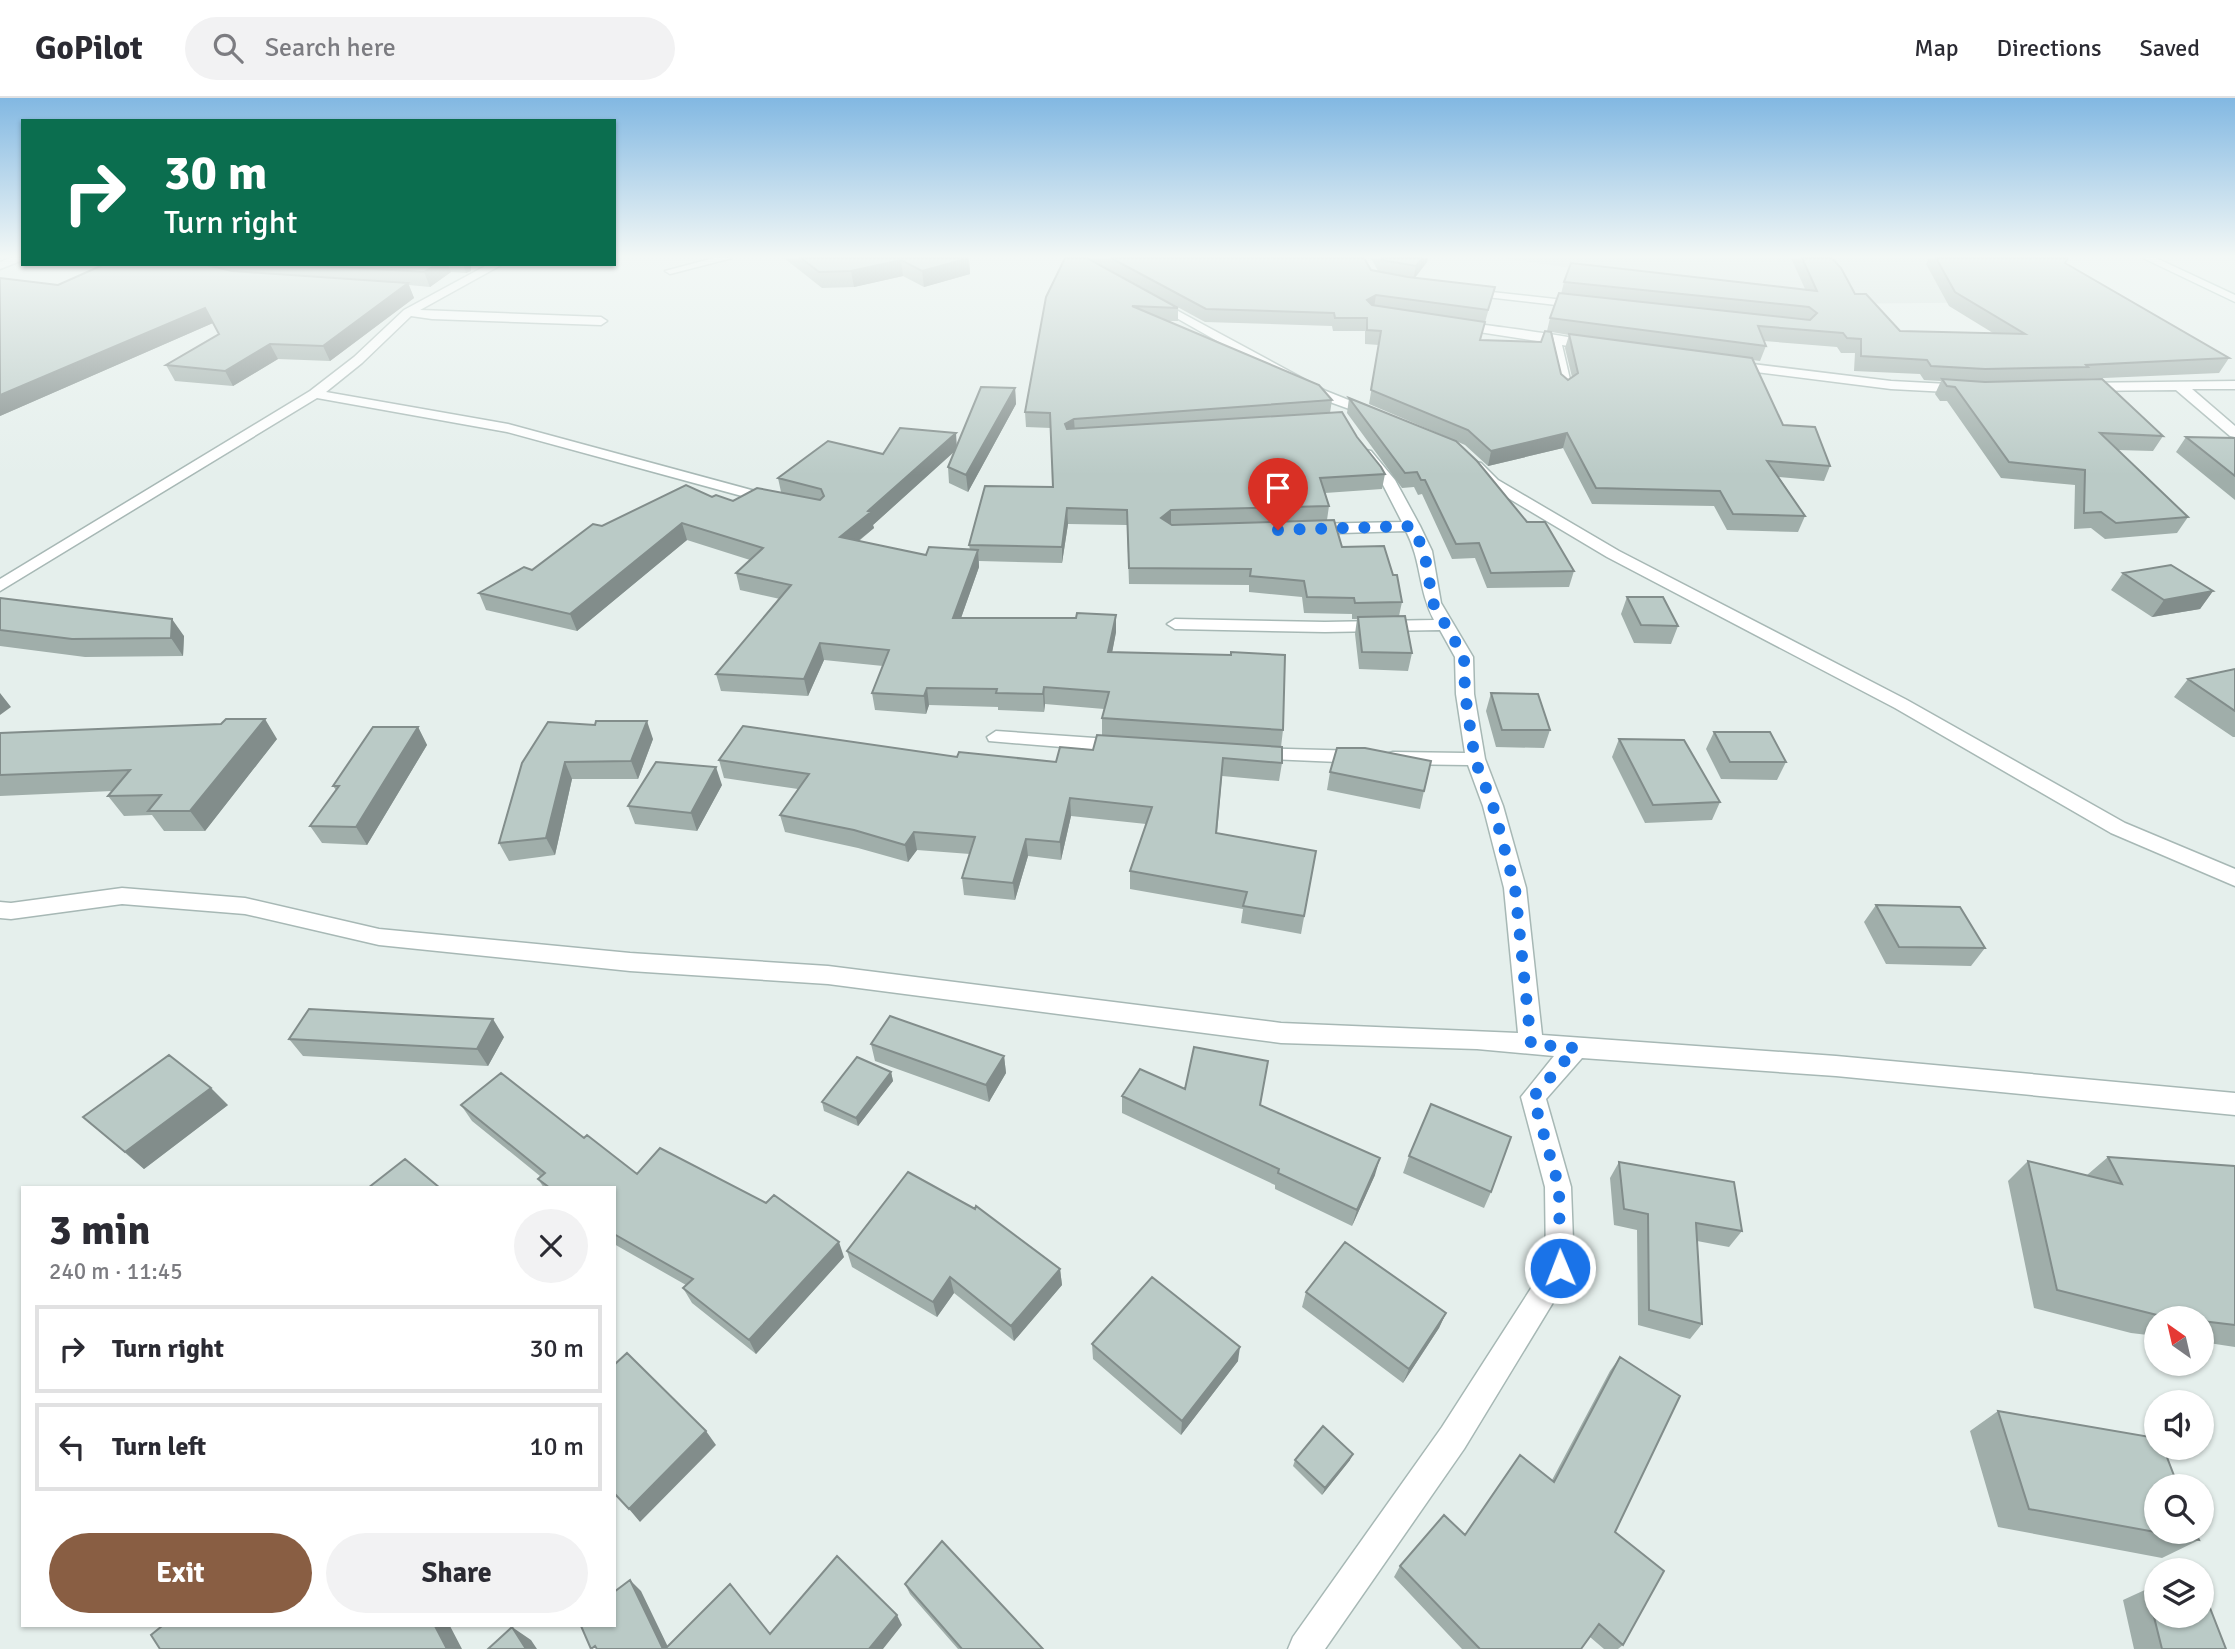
<!DOCTYPE html>
<html lang="en">
<head>
<meta charset="utf-8">
<style>
	body { margin:0; font-family:Signika,sans-serif; background:#f2f2f3; color:#2b2b33; height:100vh; display:flex; flex-direction:column; font-size:26px; white-space:nowrap }
	* { box-sizing:border-box; margin:0 }
	p { font-size:23px; color:#7c7c81 }
	.icon { flex:none; width:38px; height:38px; fill:none; stroke:currentColor; stroke-width:2; stroke-linecap:round; stroke-linejoin:round }
	.map { position:relative; flex:1; overflow:hidden }
	.drawer { position:absolute; left:21px; top:1088px; width:595px; height:441px; display:flex; flex-direction:column; background:#fff; border-radius:0px; box-shadow:0 2px 5px #0004 }
	.drawer>* { flex:none }
	.top-card { position:absolute; left:21px; top:21px; width:595px; height:147px; border-radius:0px; box-shadow:0 2px 5px #0004; background:#0b6e4f; color:#fff; overflow:hidden }
	.needle { width:46px; rotate:326deg }
	.buttons { position:absolute; left:2144px; top:1208px; display:grid; gap:14px }
	.buttons a { display:grid; place-items:center; width:70px; height:70px; border-radius:50%; background:#fff; box-shadow:0 2px 5px #0004; font-size:35px }
	.pin { position:absolute; display:grid; place-items:center; width:60px; height:60px; color:#fff; margin:-72px -30px; border-radius:50% 50% 50% 0; rotate:-45deg; box-shadow:0 0 7px #0007 }
	.pin .icon { rotate:45deg }
	.me { position:absolute; width:77px; margin:-38px; rotate:359deg; stroke-linejoin:round; filter:drop-shadow(0 0 5px #0008) }
	.turn { display:flex; align-items:center; gap:24px; height:147px; padding:0 28px; font-size:32px }
	.turn .icon { width:91px; height:91px; stroke-width:2.5 }
	.turn b { display:block; font-size:49px; line-height:60px }
	.round { display:grid; place-items:center; flex:none; width:74px; height:74px; border-radius:37px; background:#f2f2f3 }
	.head { display:flex; align-items:center; justify-content:space-between; height:119px; padding:0 28px }
	h1 { font-size:42px; font-weight:700; line-height:52px }
	.button { display:flex; gap:14px; margin-top:auto; padding:14px 28px }
	.button a { flex:1; height:80px; border-radius:42px; background:#895e43; color:#fff; font-size:28px; font-weight:700; line-height:80px; text-align:center }
	.button a+a { background:#f2f2f3; color:#2b2b33 }
	ul { padding:0; list-style:none }
	li { display:flex; align-items:center; gap:21px; height:88px; margin:0 14px 10px; padding:0 14px; border:4px solid #e1e1e2; border-radius:0px }
	li div { flex:1 }
	li b { display:block; font-size:26px }
	li em { font-style:normal }
	header { display:flex; align-items:center; gap:42px; box-sizing:border-box; height:98px; padding:0 35px; background:#fff; border-bottom:2px solid #e1e1e2 }
	header strong { font-size:33px }
	nav { display:flex; gap:38px; margin-inline-start:auto; font-size:24px }
	.search { width:490px; height:63px; background:#f2f2f3; display:flex; align-items:center; gap:18px; box-sizing:border-box; padding:0 24px; border-radius:38px; color:#7c7c81; font-size:26px }
	.map>svg:first-child { display:block }
	.built { fill:#d3dfdc }
	.lines { fill:none; stroke-linecap:round; stroke-linejoin:round }
	.street-casing { stroke:#a7b8b5; stroke-width:3 }
	.secondary-casing { stroke:#a2bcb8; stroke-width:3 }
	.street { fill:#fff; fill-rule:evenodd }
	.secondary { fill:#fff; fill-rule:evenodd }
	.wall { fill:#a0aeaa; fill-rule:evenodd }
	.shaded-wall { fill:#828d8b }
	.building { fill:#bacac6; stroke:#828d8b; stroke-width:2 }
	.route { stroke:#1a73e8; stroke-width:12; stroke-dasharray:0 21.6 }
</style>
</head>
<body>
<header>
<strong>GoPilot</strong>
<div class="search"><svg class="icon" aria-label="search" viewBox="0 0 24 24"><circle cx="10" cy="10" r="6"/><path d="M15 15l6 6"/></svg>Search here</div>
<nav><a>Map</a><a>Directions</a><a>Saved</a></nav>
</header>
<div class="map">
<svg width="2235" height="1551" viewBox="0 0 2235 1551">
	<rect width="100%" height="100%" fill="#e5efec"/>
	<path class="built" d="M1502 160H1962L2028 204 1825 206Z"/>
	<g class="lines">
		<g class="street-casing">
			<path id="street" d="M10 160H23V162L0 171V164Z
				M714 160H732L670 176 665 173Z
				M489 166H503L420 212 601 219 607 223 601 227 432 221 411 218 362 265 326 294 508 326 781 400 783 403 781 406H771L507 334 317 300 0 493V481L310 293 354 259 404 212Z
				M1464 191 1582 204 1588 207 1582 210 1460 196 1458 194Z
				M1154 200 1326 293 1381 315 1374 319 1369 318 1316 299 1150 205 1148 203Z
				M1457 223C1480 227 1589 239 1601 248L1595 252 1562 247 1572 290 1566 294 1560 290 1550 245 1453 230V224Z
				M1728 263 1891 283 1967 287 1973 291 1967 295 1891 291 1724 270V264Z
				M2235 283V291H2192L2235 328V339L2230 338 2176 292 2080 293 2074 289 2080 285Z
				M1366 352 1371 353 1395 382 1420 428 1432 453 1441 505 1473 559 1474 596 1485 661 1503 708 1526 790 1542 937 1836 958 2235 995V1017L1836 978 1582 960 1546 1001 1571 1089 1574 1170 1464 1351 1325 1551H1288L1293 1539 1442 1329 1546 1167 1545 1089 1521 999 1554 958 1477 951 1281 945 828 886 630 873 379 847 245 816 122 806 11 821 0 820V804L11 805 122 790 245 800 379 831 630 855 828 868 1281 925 1518 935 1504 790 1483 708 1468 667 1393 666 1386 664 1383 660 1386 656 1393 654 1465 655 1456 596 1455 559 1440 532 1325 534 1175 531 1167 526 1175 521 1325 524 1434 522C1418 492 1422 464 1406 433L1309 436 1301 431 1309 426 1402 424 1381 383 1359 356Z
				M1476 364 1481 365 1498 382 1619 453 1907 602 2125 725 2235 771V788L2111 735 1895 610 1607 459 1488 388 1469 368Z
				M996 633 1123 642 1130 644 1132 648 1130 652 1123 654 989 643 987 639Z
				M1253 650 1361 653 1368 655 1371 659 1368 663 1361 665 1246 660 1244 656 1246 652Z"/>
		</g>
		<g class="secondary-casing">
			<path id="secondary" d="M2143 160H2156L2235 197V204Z"/>
		</g>
		<use href="#street" class="street"/>
		<use href="#secondary" class="secondary"/>
	</g>
	<path class="wall" d="M784 160H969L970 176 924 189 903 178 854 189 822 190Z
		M1065 160H1364L1371 172 1378 173 1372 162 1368 160H1428L1427 164 1415 180 1495 189 1480 242 1541 244 1547 233 1550 220 1561 196 1564 184 1805 191 1791 160H1832L1855 196 1900 233 1993 235 1949 208 1926 166 1929 160H2068L2065 165 2229 260 2219 275 2081 281V282L2163 338 2153 353 2117 352 2188 419 2177 435 2105 441 2091 430 2074 431 2075 387 2001 380 1947 303H1940L1935 296 1941 283 1924 282 1920 276 1854 273 1855 255H1841L1837 249 1764 243 1766 248 1760 263 1752 262 1783 327 1830 368 1824 383 1779 379 1805 418 1798 434 1727 432 1714 408 1592 406 1563 350 1488 368 1465 347 1456 343 1527 424 1574 473 1569 489 1487 490 1475 460 1452 461 1422 396 1418 397 1414 389 1402 390 1347 315 1349 300 1454 342 1369 306 1379 247 1365 246V233H1333L1332 228 1205 224 1119 177 1178 210V223H1167L1332 302 1330 315 1357 339 1385 376 1382 391 1325 395 1329 408 1327 422 1342 449 1402 504 1399 518 1412 555 1408 573 1359 571 1355 536 1357 521H1352V516L1304 515 1302 499 1249 494V487L1129 486 1127 427 1068 426 1062 465 979 463V469L961 520 1116 534 1112 554 1283 632 1281 649 1282 665 1279 683 1222 678 1217 735 1316 753 1301 836 1241 825 1243 811 1130 791V773L1146 726 1071 718 1061 762 1028 758 1015 802 964 797 962 780 970 756 917 752 908 764 858 750 785 734 780 717 798 691 724 680 719 662 957 659 1056 664 1093 652 1102 637V620L1104 611 1045 606 1044 614 998 612V609L929 607 926 616 875 612 872 595 883 568 824 562 808 598 721 593 716 576 780 501 740 492 736 475 750 462 687 442 577 533 486 512 479 495 532 472 602 428 712 399 733 403 781 394 778 380 883 356 957 347 1015 290 1016 306 968 394 949 385 948 369 954 354 873 427 874 430 859 443 926 457 970 452 969 447 1053 389 1051 330 1026 329 1025 314ZM1552 234 1569 237 1565 250 1572 279 1568 282 1561 276Z
		M105 166H471V173L466 175 451 174 430 189 409 187 414 200 330 263 278 261 233 288 175 283 166 267 219 236 213 225 0 318V180L58 187Z
		M2186 339 2235 340V402L2176 354Z
		M2123 475 2213 493 2200 511 2152 519 2111 492Z
		M1627 499 1678 528 1671 546 1634 545 1621 516Z
		M0 500 184 538 183 558 85 559 0 548Z
		M2235 571V639H2233L2174 599 2188 581Z
		M1491 595 1550 632 1544 650 1496 649 1486 613Z
		M595 627 653 641 638 681H572L555 757 509 763 499 745Z
		M418 629 427 647 367 747 322 745 310 728 336 692 333 688Z
		M1714 634 1786 664 1777 682 1721 681 1706 651Z
		M0 635 277 641 205 733H164L152 717 124 718 108 698 112 693 0 698Z
		M1619 641 1720 704 1712 722 1645 725 1612 659Z
		M1330 674 1424 693 1420 711 1327 692Z
		M722 687 697 733 635 726 628 708Z
		M1876 807 1985 850 1971 868 1886 866 1864 824Z
		M504 939 488 968 303 958 289 941Z
		M871 946 1004 958 1006 975 989 1004 875 963Z
		M891 974 893 983 858 1028 824 1013 822 1004Z
		M1185 991 1261 1007 1375 1077 1352 1128 1275 1091V1087L1122 1015V998Z
		M228 1007 144 1071 83 1019Z
		M461 1007 584 1040 637 1076 844 1159 756 1256 692 1205 683 1190 686 1187 614 1146V1090H544L538 1081 540 1078 472 1023Z
		M1409 1058 1491 1094 1484 1110 1403 1075Z
		M2108 1059 2235 1068V1249L2202 1244V1220H2156V1238L2131 1235 2034 1210 2008 1083 2028 1063 2087 1077Z
		M1619 1064 1742 1133 1729 1149 1697 1143 1702 1226 1690 1241 1638 1227 1637 1132 1614 1127 1610 1080Z
		M975 1111 1060 1171 1062 1187 1014 1243 954 1195 937 1219 852 1169 847 1153Z
		M1306 1194 1446 1215 1439 1230 1403 1285 1302 1209Z
		M1092 1246 1238 1263 1181 1337 1093 1261Z
		M1620 1259 1615 1434 1623 1547 1618 1551H1604L1590 1539 1581 1551H1462L1394 1479 1400 1468 1465 1437 1552 1382 1610 1273Z
		M1998 1313 2199 1442 2162 1460 1998 1429 1970 1333Z
		M1295 1362H1350L1322 1397 1293 1368Z
		M905 1486 1043 1551H958L910 1496Z
		M2147 1491 2226 1551H2134L2123 1502Z"/>
	<path class="shaded-wall" d="M969 160 970 176 924 189 922 173Z
		M1422 160H1428L1427 164 1413 182 1416 168Z
		M901 162 903 178 854 189 851 173Z
		M437 166H448L451 174 430 189 424 174Z
		M463 166H471V173L466 175Z
		M408 185 414 200 330 263 323 248Z
		M1376 197 1374 210 1367 202Z
		M205 210 213 225 0 318V297Z
		M270 246 278 261 233 288 225 273Z
		M1015 290 1016 306 968 394 966 377Z
		M1074 321 1075 335 1065 341V326Z
		M956 335 957 351 873 427 874 430 843 455 840 439Z
		M1567 335 1563 350 1488 368 1491 353Z
		M1067 410 1068 426 1062 465V449Z
		M1171 412V427L1161 420Z
		M682 425 687 442 577 533 570 516Z
		M978 452 979 469 955 537 953 520Z
		M2213 493 2200 511 2152 519 2164 502Z
		M1116 517V534L1109 571 1108 554Z
		M172 521 184 538 183 558 171 540Z
		M820 545 824 562 808 598 804 581Z
		M1044 589 1045 606 1044 614 1043 596Z
		M927 590 929 607 926 616 924 598Z
		M0 595 11 609 0 617Z
		M265 621 277 641 205 733 190 713Z
		M647 623 653 641 638 681 631 663Z
		M418 629 427 647 367 747 356 729Z
		M565 664 572 681 555 757 546 740Z
		M716 669 722 687 697 733 691 715Z
		M1070 700 1071 718 1061 762 1060 744Z
		M914 734 917 752 908 764 905 747Z
		M1026 741 1028 758 1015 802 1013 785Z
		M493 921 504 939 488 968 477 951Z
		M1004 958 1006 975 989 1004 986 987Z
		M891 974 893 983 858 1028 856 1020Z
		M211 990 228 1007 144 1071 125 1054Z
		M1380 1060 1375 1077 1352 1128 1357 1112Z
		M839 1144 844 1159 756 1256 749 1242Z
		M1060 1171 1062 1187 1014 1243 1011 1228Z
		M950 1179 954 1195 937 1219 933 1204Z
		M1446 1215 1439 1230 1403 1285 1409 1271Z
		M1240 1249 1238 1263 1181 1337 1182 1323Z
		M706 1333 716 1347 640 1424 629 1411Z
		M1353 1356 1350 1362 1322 1397 1325 1390Z
		M630 1482 641 1493 669 1551H663Z
		M897 1517 902 1527 883 1551H869Z
		M435 1528H450L462 1551H447Z
		M512 1529 531 1542 537 1551H526Z"/>
	<path class="building" d="M801 160H969L922 173 901 162 851 173 819 174Z
		M1065 160H1087L1178 210 1132 208 1319 287 1332 302 1074 321 1065 326 1067 331 1342 314 1357 339 1381 369 1385 376 1320 380 1329 408 1171 412 1161 420 1172 427 1334 422 1342 449 1384 448 1393 477H1397L1402 504 1355 505 1354 500 1307 499 1304 483 1250 478 1251 471 1129 470 1127 412 1067 410 1062 449 969 447 985 388 1053 389 1050 315 1025 314 1046 199Z
		M1111 160H1364L1371 172 1408 179 1495 189 1488 212 1376 197 1367 202 1372 207 1485 224 1480 242 1541 244 1545 233 1551 234 1561 276 1568 282 1578 275 1569 236 1752 260 1783 327 1815 329 1830 368 1767 363 1805 418 1733 416 1720 393 1596 390 1567 335 1491 353 1468 332 1371 292 1381 233 1367 232V220H1335L1334 215 1206 211Z
		M1381 160H1422L1416 168 1382 162Z
		M1802 160H1832L1841 170 1855 196H1866L1900 233 2025 236 1955 194 1936 160H2068L2065 165 2229 260 2086 267 2088 269 1985 271 1931 268 1927 262 1861 258V241L1847 240 1843 235 1758 228 1766 248 1550 220 1559 195 1810 222 1817 215 1809 209 1564 184 1571 165 1817 193Z
		M105 166H202L232 173 408 185 323 248 270 246 225 273 166 267 219 236 205 210 0 297V180L58 187Z
		M294 166H437L424 174Z
		M1942 281 1985 284 2102 281 2163 338 2100 335 2188 419 2116 425 2101 414 2084 415 2085 372 2009 364 1955 289 1947 288Z
		M981 289 1015 290 966 377 948 369Z
		M1349 300 1456 343 1477 363 1527 424H1545L1574 473 1491 475 1479 445 1456 446 1425 382H1421L1417 374 1405 375Z
		M900 330 956 335 868 413 871 414 840 439 926 457 929 449 978 452 953 520H1076L1077 515 1116 517 1108 554 1231 557V554L1285 557 1283 632 1102 620 1109 594 1044 589 1043 596 996 595 997 591 927 590 924 598 872 595 889 552 820 545 804 581 716 576 791 487 736 475 763 450 682 425 570 516 479 495 524 469 532 472 593 426 602 428 686 387 712 399 716 397 733 403 757 390 820 402 824 398 821 391 778 380 828 343 883 356Z
		M2186 339 2235 340V378Z
		M2171 467 2213 493 2164 502 2123 475Z
		M1627 499H1663L1678 528 1641 527Z
		M0 500 172 521 171 540 72 541 0 532Z
		M1405 518 1412 555 1362 554 1358 519Z
		M2235 571V613L2188 581Z
		M1491 595 1538 596 1550 632H1502Z
		M226 621H265L190 713H148L161 697 108 698 130 672 0 677V635L221 626Z
		M596 623H647L631 663 565 664 546 740 499 745 522 665 548 624 595 627Z
		M743 628 957 659 959 654 1056 664 1060 649 1093 652 1097 637 1282 649V665L1223 660 1216 735 1316 753 1304 818 1243 808 1247 794 1130 773 1152 709 1070 700 1060 744 1026 741 1013 785 962 780 975 739 914 734 905 747 854 732 780 717 809 676 719 662Z
		M373 629H418L356 729 310 728 339 688H333Z
		M1714 634H1770L1786 664H1730Z
		M1619 641 1684 642 1720 704 1653 707Z
		M1337 650H1365L1431 663 1424 693 1330 674Z
		M656 664 716 669 691 715 628 708Z
		M1876 807 1960 809 1985 850 1899 849Z
		M309 911 493 921 477 951 289 941Z
		M890 918 1004 958 986 987 871 946Z
		M1194 949 1268 963 1260 1007 1380 1060 1357 1112 1278 1075 1279 1071 1122 998 1140 971 1185 991Z
		M169 957 211 990 125 1054 83 1019Z
		M857 959 891 974 856 1020 822 1004Z
		M501 975 584 1040 587 1037 637 1076 660 1050 766 1105 774 1097 839 1144 749 1242 683 1190 693 1181 614 1136V1090H550L538 1081 545 1075 461 1007Z
		M1431 1006 1511 1039 1491 1094 1409 1058Z
		M2108 1059 2235 1068V1227L2202 1223V1220H2176L2157 1217 2057 1192 2028 1063 2122 1086Z
		M405 1061 440 1090H368Z
		M1619 1064 1734 1084 1742 1133 1696 1125 1702 1226 1649 1212 1648 1116 1624 1111Z
		M908 1074 975 1111 976 1108 1060 1171 1011 1228 950 1179 933 1204 847 1153Z
		M1345 1144 1446 1215 1409 1271 1306 1194Z
		M1152 1179 1240 1249 1182 1323 1092 1246Z
		M627 1255 706 1333 629 1411 614 1395V1267Z
		M1620 1259 1680 1298 1615 1434 1664 1473 1623 1547 1599 1526 1581 1551H1480L1400 1468 1444 1417 1465 1437 1520 1357 1554 1384Z
		M1998 1313 2156 1340V1349H2163L2178 1388H2156V1433H2195L2199 1442 2029 1411Z
		M1323 1328 1353 1356 1325 1390 1295 1362Z
		M942 1443 1043 1551H962L905 1486Z
		M837 1458 897 1517 869 1551H665L730 1486 770 1536Z
		M630 1482 663 1551H597L595 1548 591 1551 581 1528H614V1494Z
		M2147 1491 2156 1493V1517H2202V1507L2210 1510 2226 1551H2162Z
		M162 1528H435L447 1551H160L151 1537Z
		M512 1529 526 1551H488Z"/>
	<linearGradient id="sky" x2="0" y2="1"><stop stop-color="#82b8e2"/><stop offset="0.42" stop-color="#f3f8f6"/><stop offset="1" stop-color="#f3f8f6" stop-opacity="0"/></linearGradient>
	<rect width="2235" height="377" fill="url(#sky)"/>
	<g class="lines">
		<path class="route" d="M1278 432 1412 428 1424 453 1433 505 1464 559 1465 596 1475 662 1493 708 1515 790 1531 946 1576 950 1533 999 1559 1089 1560 1170"/>
	</g>
</svg>
<div class="buttons">
<a><svg class="needle" viewBox="-14 -14 28 28"><path d="M0-13l5 13h-10z" fill="#e53935"/><path d="M0 13l5-13h-10z" fill="#7c7c81"/></svg></a>
<a><svg class="icon" aria-label="sound" viewBox="0 0 24 24"><path d="M4 9h4l5-4v14l-5-4H4zM17 9q2 3 0 6"/></svg></a>
<a><svg class="icon" aria-label="search" viewBox="0 0 24 24"><circle cx="10" cy="10" r="6"/><path d="M15 15l6 6"/></svg></a>
<a><svg class="icon" aria-label="layers" viewBox="0 0 24 24"><path d="M12 4l9 5-9 5-9-5zM3 14l9 5 9-5"/></svg></a>
</div>
<div class="pin" style="left:1278px;top:432px;background:#d93025"><svg class="icon" aria-label="arrive" viewBox="0 0 24 24"><path d="M6 21V4h12l-3 4 3 4H6"/></svg></div>
<svg class="me" style="left:1560px;top:1170px" viewBox="-20 -20 40 40"><circle r="17" fill="#1a73e8" stroke="#fff" stroke-width="3"/><path d="M0-11L8 9 0 5-8 9z" fill="#fff"/></svg>
<div class="top-card">
<div class="turn"><svg class="icon" aria-label="right" viewBox="0 0 24 24"><path d="M7 20v-9h11M14 6l5 5-5 5"/></svg><div><b>30 m</b>Turn right</div></div>
</div>
<section class="drawer">
<div class="head"><div><h1>3 min</h1><p>240 m · 11:45</p></div><a class="round"><svg class="icon" aria-label="close" viewBox="0 0 24 24"><path d="M6 6l12 12M18 6L6 18"/></svg></a></div>
<ul>
<li><svg class="icon" aria-label="right" viewBox="0 0 24 24"><path d="M7 20v-9h11M14 6l5 5-5 5"/></svg><div><b>Turn right</b></div><em>30 m</em></li>
<li><svg class="icon" aria-label="left" viewBox="0 0 24 24"><path d="M17 20v-9H6M10 6l-5 5 5 5"/></svg><div><b>Turn left</b></div><em>10 m</em></li>
</ul>
<div class="button"><a>Exit</a><a>Share</a></div>
</section>
</div>
</body>
</html>
